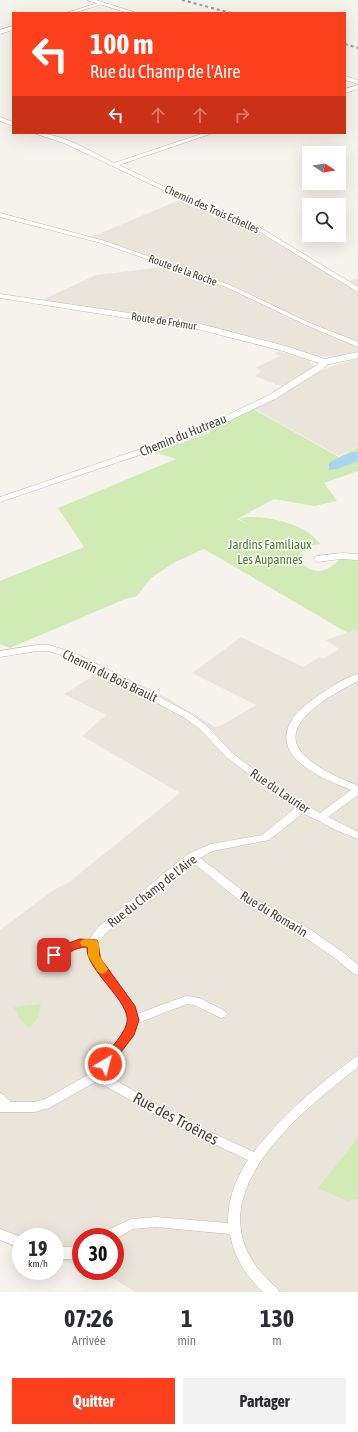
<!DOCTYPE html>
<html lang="fr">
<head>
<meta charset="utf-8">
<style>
	body { margin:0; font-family:"Asap Condensed",sans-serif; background:#f2f2f3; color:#2b2b33; height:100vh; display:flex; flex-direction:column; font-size:15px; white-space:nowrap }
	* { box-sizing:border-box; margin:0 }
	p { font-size:13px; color:#7c7c81 }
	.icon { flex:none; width:22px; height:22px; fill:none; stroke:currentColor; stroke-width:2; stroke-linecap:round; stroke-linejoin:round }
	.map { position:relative; height:1292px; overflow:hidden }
	.details { display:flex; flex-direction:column; background:#fff; flex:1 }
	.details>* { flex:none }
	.top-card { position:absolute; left:12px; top:12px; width:334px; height:122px; border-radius:0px; box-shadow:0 4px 16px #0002; background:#fc3f1d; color:#fff; overflow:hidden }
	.needle { width:26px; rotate:102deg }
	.fabs { position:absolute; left:302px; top:146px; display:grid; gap:8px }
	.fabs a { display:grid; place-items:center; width:44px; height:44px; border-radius:0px; background:#fff; box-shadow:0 4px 16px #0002; font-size:20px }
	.speed { position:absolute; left:12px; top:1228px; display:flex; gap:8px; font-size:20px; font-weight:700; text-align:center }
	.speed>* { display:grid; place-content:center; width:52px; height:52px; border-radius:50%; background:#fff; box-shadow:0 4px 16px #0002; line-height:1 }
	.speed small { font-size:10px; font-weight:400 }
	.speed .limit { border:6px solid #d22; background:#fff; color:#111 }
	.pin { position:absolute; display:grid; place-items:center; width:34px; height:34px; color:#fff; margin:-17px; border-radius:8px; box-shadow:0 2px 6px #0006 }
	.me { position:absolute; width:44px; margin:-22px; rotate:37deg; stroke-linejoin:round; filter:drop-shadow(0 0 3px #0008) }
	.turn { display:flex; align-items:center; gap:14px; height:84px; padding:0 12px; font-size:18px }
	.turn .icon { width:52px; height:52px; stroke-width:2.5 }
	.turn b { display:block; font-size:28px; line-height:34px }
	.lanes { display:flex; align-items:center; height:38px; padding:0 12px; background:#0003; justify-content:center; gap:20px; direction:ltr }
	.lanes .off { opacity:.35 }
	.eta { display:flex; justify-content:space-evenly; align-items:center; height:68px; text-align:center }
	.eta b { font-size:24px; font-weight:700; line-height:28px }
	.button { display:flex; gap:8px; margin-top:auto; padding:8px 12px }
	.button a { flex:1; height:46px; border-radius:0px; background:#fc3f1d; color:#fff; font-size:16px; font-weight:700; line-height:46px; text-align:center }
	.button a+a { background:#f2f2f3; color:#2b2b33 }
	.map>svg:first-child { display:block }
	.residential { fill:#eae5da }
	.green { fill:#d2eab5 }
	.water { fill:#a9d4f2 }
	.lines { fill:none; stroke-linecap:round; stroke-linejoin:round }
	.minor-casing { stroke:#c2bbae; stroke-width:1 }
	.tertiary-casing { stroke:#c2bbae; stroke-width:1 }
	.minor { fill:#fff; fill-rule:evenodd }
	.tertiary { fill:#fff; fill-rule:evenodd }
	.rail { stroke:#9a9a9a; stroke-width:2; stroke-dasharray:3 3; stroke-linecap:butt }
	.route { fill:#fc3f1d; stroke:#a42913 }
	.slow { fill:#f59e0b }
	.labels { text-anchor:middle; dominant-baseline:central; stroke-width:3; stroke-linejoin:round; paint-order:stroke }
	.far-street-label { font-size:11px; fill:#4b4439; stroke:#fff }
	.street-label { font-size:13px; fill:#4b4439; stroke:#fff }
	.park-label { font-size:13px; fill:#4a7f2a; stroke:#fff }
	.near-street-label { font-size:16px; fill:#4b4439; stroke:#fff }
</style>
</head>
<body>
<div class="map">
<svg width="358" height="1292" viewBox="0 0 358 1292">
	<rect width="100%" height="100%" fill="#f6f3ec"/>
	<path class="residential" d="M182 199 204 210 254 228 291 249 343 283 358 278V352L344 356H317L193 322 42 300 96 275 173 266 121 247 89 238Z
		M279 351 309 360 314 367 321 370 358 358V446L339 456 251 407 285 388 255 376 261 371 255 368 280 356 274 353Z
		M358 629V1292H135L116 1280 91 1271H115V1237H81V1267L67 1262 55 1260V1237H21V1252L0 1240V930L52 891 69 882 180 793 82 736 106 715 64 694 106 668 167 698 215 727 222 725 256 705 192 673 241 637 303 667 320 657 323 659 339 649 326 640Z"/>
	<path class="green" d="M253 409 339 457 358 447V471L324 483 337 501 314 506 274 499 237 519 252 527 239 519C255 513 292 522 306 531 312 534 316 540 321 544 310 545 298 548 300 561 313 577 329 572 341 558L358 559V629L348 633 204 549 175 562 151 578 137 596 125 599 10 648 0 644V581L84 547 58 508 176 459 154 452 204 435Z
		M41 1004 38 1018 29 1028 20 1019 14 1007Z
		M358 1138V1198L347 1201 318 1188Z"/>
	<path class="water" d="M353 452H358V461L337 469 329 470V463L340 457Z"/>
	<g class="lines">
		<g class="minor-casing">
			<path id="minor" d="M101 2H103V4L73 13H66Z
				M13 26V30L0 34V30Z
				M358 85V89L345 93V89Z
				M0 117 13 122V126L0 121Z
				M34 133C62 133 90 151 114 163L204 133H213L119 165 209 208 259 227 358 287V292L255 229 205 210 66 144Z
				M0 213 105 241 230 285 310 323 358 342V347L306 325 226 287 101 243 0 217Z
				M322 360H328L329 362 323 369 275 399 202 434 0 502V497L196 430 269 395 317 365Z
				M341 553 358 554V560L341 559 317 562 313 559 317 556Z
				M37 645H49L74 653 111 671 191 714 207 726 232 753 282 790 320 813 351 790C339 785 326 780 314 773 275 750 279 722 315 698 328 689 343 678 358 674V681C337 692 274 723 303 754 318 770 339 777 358 786V795L328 817 358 832V839L336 830 303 813 269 840 213 851 200 858 247 894 308 928 344 953 358 965V975L354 974 336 959 300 934 239 900 192 862 105 934 98 943V955L134 1006 137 1014 186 996 200 998 225 1011 227 1014 225 1017 221 1018 194 1005 187 1004 138 1023 134 1035 105 1074 180 1118 254 1152C283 1114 316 1087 354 1058L358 1056V1067C293 1118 182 1207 277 1288L279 1292H263C246 1276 234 1257 230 1234L156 1227 133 1229 115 1239V1237H100L101 1233 131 1219 156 1217 228 1223C228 1199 235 1180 248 1160L172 1124 97 1081 49 1108 35 1112H0V1093L4 1095 11 1102H35L45 1099 93 1072 125 1031 127 1020 125 1010 89 959 88 956V947C81 948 74 948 68 951 60 956 58 968 48 965L46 962C56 945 71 940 90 939L97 928 188 854 211 844 262 835 295 808 226 757 201 730 185 718 105 675 68 657 48 651H37L0 657V651Z
				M0 1229 21 1237V1248L0 1240Z
				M81 1244V1256L71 1259H55V1247H71Z"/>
		</g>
		<g class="tertiary-casing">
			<path id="tertiary" d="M87 0H96L137 13H128Z
				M345 76 358 80V84L345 80Z
				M0 294 197 323 289 347 325 359 358 352V358L325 365 283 351 197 329 0 298Z"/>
		</g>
		<use href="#minor" class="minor"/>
		<use href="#tertiary" class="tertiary"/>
		<path class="rail" d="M182 0 231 13
			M345 44 358 48"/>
	</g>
	<path class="route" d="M80 939 97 940C99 944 99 953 101 959L135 1006 139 1020 134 1035 109 1068 105 1069 101 1068 99 1064C107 1050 122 1039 127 1023 132 1002 85 970 87 947 73 947 67 956 54 959L51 958 49 955 58 947Z"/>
	<path class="slow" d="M86 939 97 940 99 943V955L108 969 106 972 102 974 98 972 88 956V947L82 946 80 943 82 940Z"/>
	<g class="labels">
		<g class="far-street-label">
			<text transform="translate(212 209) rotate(24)">Chemin des Trois Echelles</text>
			<text transform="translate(183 270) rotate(20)">Route de la Roche</text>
			<text transform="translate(164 321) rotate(9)">Route de Frémur</text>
		</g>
		<g class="street-label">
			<text transform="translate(183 435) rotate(-22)">Chemin du Hutreau</text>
			<text transform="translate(110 676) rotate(26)">Chemin du Bois Brault</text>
			<text transform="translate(280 791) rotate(34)">Rue du Laurier</text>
			<text transform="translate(152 891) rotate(-38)">Rue du Champ de l'Aire</text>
			<text transform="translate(274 914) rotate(31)">Rue du Romarin</text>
		</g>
		<g class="park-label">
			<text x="270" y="544">Jardins Familiaux<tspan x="270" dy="15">Les Aupannes</tspan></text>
		</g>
		<g class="near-street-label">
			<text transform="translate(176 1118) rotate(28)">Rue des Troënes</text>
		</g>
	</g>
</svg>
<div class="fabs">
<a><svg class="needle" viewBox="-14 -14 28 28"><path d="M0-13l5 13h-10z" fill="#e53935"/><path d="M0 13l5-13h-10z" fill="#7c7c81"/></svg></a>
<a><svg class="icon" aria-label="search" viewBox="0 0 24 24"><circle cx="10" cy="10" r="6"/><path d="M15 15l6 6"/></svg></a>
</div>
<div class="speed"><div>19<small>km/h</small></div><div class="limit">30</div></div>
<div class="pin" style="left:54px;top:955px;background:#d93025"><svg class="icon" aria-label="arrive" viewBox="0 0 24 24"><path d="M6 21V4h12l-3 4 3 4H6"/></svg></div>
<svg class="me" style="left:105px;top:1064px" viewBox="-20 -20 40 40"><circle r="17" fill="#fc3f1d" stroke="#fff" stroke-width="3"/><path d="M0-11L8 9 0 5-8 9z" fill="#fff"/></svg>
<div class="top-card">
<div class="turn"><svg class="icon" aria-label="left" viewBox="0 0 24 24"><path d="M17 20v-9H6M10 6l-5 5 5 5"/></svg><div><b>100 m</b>Rue du Champ de l'Aire</div></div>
<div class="lanes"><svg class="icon" aria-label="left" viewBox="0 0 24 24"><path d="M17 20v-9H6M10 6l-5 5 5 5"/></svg><svg class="icon off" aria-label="ahead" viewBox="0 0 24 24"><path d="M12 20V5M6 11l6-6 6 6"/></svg><svg class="icon off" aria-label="ahead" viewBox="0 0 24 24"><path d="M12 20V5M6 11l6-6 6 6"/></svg><svg class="icon off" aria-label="right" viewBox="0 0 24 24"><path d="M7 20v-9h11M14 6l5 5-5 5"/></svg></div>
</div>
</div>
<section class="details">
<div class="eta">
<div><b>07:26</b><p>Arrivée</p></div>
<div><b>1</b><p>min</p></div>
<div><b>130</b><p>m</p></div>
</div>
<div class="button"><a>Quitter</a><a>Partager</a></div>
</section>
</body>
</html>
